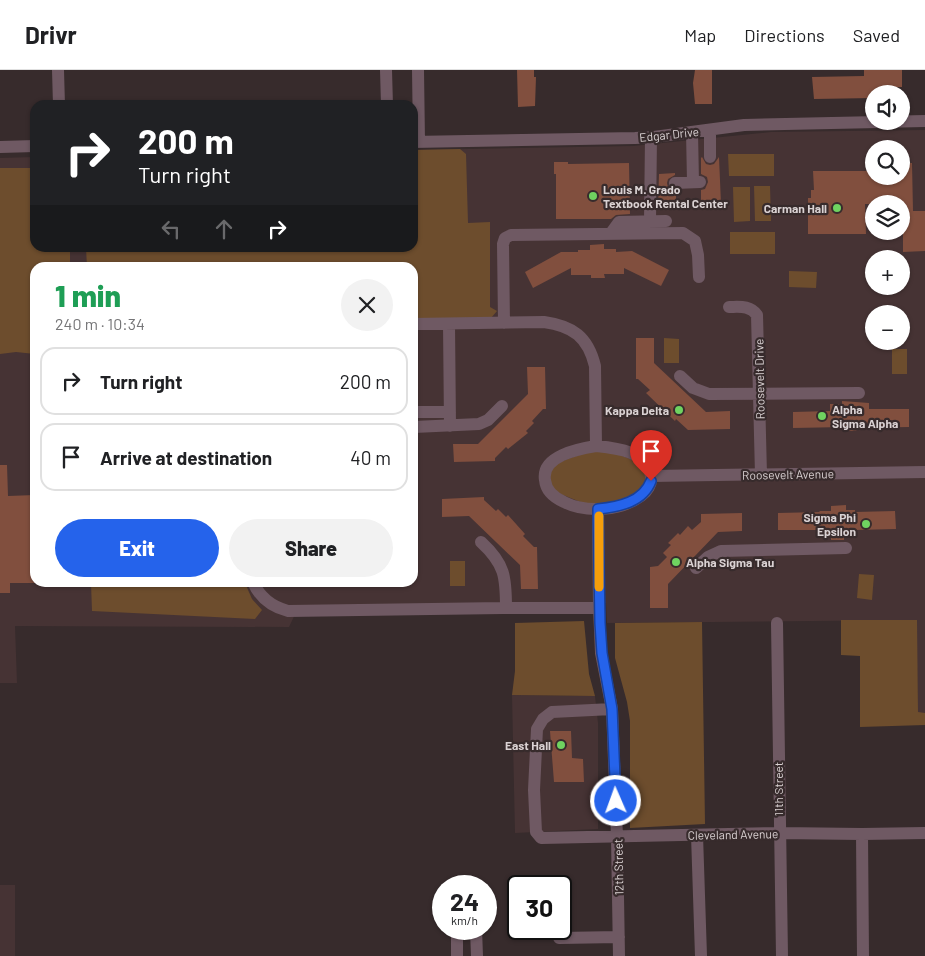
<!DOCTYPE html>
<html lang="en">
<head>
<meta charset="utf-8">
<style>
	body { margin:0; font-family:Barlow,sans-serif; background:#f2f2f2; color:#202124; height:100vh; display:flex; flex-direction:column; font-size:19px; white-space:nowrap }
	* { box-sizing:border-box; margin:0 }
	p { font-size:16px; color:#757577 }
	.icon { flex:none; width:28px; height:28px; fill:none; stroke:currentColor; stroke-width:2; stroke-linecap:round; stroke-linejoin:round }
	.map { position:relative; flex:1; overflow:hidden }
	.side { position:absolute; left:30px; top:192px; width:388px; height:325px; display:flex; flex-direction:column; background:#fff; border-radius:15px; box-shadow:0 1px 4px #0004 }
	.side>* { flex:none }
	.hud { position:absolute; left:30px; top:30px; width:388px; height:152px; border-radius:15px; box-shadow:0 1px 4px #0004; background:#202124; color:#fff; overflow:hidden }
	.fabs { position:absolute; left:865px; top:15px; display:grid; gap:10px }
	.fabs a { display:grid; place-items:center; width:45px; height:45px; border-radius:50%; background:#fff; box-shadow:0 1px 4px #0004; font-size:25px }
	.speed { position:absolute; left:432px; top:805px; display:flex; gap:10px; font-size:25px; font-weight:700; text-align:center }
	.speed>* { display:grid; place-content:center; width:65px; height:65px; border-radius:50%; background:#fff; box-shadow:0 1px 4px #0004; line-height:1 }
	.speed small { font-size:12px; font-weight:400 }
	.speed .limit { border:2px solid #111; border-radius:8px; background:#fff; color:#111 }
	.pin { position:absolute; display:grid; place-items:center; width:42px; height:42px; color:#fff; margin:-51px -21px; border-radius:50% 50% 50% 0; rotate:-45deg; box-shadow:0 0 5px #0007 }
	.pin .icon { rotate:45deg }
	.me { position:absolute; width:55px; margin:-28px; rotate:358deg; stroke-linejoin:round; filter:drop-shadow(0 0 4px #0008) }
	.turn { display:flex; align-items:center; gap:18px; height:105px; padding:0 25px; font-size:22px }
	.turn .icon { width:65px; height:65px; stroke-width:2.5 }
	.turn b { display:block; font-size:35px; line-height:42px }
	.lanes { display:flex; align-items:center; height:48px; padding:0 25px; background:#0003; justify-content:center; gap:25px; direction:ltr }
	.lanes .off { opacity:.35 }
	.round { display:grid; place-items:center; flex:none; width:52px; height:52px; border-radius:26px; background:#f2f2f2 }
	.summary { display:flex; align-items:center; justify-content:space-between; height:85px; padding:0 25px }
	h1 { font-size:30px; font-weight:800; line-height:38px; color:#1e9e55 }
	.button { display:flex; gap:10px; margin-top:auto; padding:10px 25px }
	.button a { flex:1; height:58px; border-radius:30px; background:#2563eb; color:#fff; font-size:20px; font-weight:800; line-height:58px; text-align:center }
	.button a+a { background:#f2f2f2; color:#202124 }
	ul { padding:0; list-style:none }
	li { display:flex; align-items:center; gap:15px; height:68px; margin:0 10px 8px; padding:0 15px; border:2px solid #e0e0e0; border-radius:15px }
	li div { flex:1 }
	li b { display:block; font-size:19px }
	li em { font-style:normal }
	header { display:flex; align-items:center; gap:30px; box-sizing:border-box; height:70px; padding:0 25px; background:#fff; border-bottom:1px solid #e0e0e0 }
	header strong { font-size:24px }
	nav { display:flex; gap:28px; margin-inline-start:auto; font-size:18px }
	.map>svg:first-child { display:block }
	.built { fill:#463334; fill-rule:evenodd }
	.green { fill:#6d4d2d }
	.building { fill:#814f3e }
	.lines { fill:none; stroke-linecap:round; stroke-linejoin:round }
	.minor { stroke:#6f5963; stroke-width:12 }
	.route-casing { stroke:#184099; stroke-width:12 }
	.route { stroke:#2563eb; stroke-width:9 }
	.slow { stroke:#f59e0b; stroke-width:9 }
	.poi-dot { fill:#6fd360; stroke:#372b2c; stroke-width:2 }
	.labels { text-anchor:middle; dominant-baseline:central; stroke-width:4.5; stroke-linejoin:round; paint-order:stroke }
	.street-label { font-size:12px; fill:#dad2d3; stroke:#372b2c }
	.poi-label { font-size:12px; font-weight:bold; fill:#dad2d3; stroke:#372b2c; text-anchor:end }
</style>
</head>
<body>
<header>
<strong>Drivr</strong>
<nav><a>Map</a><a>Directions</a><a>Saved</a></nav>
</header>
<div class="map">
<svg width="925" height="886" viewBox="0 0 925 886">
	<rect width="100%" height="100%" fill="#372b2c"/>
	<path class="built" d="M925 60V643H918L916 550 607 553 606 533 299 536 289 557 15 556 17 613H0V88L35 87V178H412L413 80 633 76 771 62ZM874 79H901V106H874ZM874 134H901V161H874ZM874 189H901V216H874ZM35 198H412V512H35ZM874 244H901V271H874Z
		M512 625 595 626 598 653V759L515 763Z
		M0 815H15V886H0Z"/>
	<path class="green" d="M460 79 466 84 468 153 490 152V237L497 241 491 248 413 249 412 198 87 197 86 178H412L413 80Z
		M728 84H774V106H729Z
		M0 98H35V178H70V197L35 198V284L16 282 0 284Z
		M754 116H770L771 151H755Z
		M733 117H750V151L734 152Z
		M730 162H775V184H730Z
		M789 201 817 202 816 218 789 217Z
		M664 268 679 269V293H664Z
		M892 279H907V304H892Z
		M587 382H612L638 392 646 402 645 418 623 431 588 435 553 421 549 404 557 393Z
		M450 491H465V516H450Z
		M859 504 874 505 872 530 857 528Z
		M91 513H245L252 529 262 540 255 549 92 541Z
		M841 550H917L918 642 925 643V655L860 657V586L841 585Z
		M584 551 589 604 595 626 512 625 515 601V553Z
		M702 552 705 754 630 758V651L627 632 615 588V553Z"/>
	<path class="building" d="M517 0H534V7H536L535 36 518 37Z
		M695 0H712V34H695L693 13Z
		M864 0H902V17L880 18V24H874V28L814 29 812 7 864 6Z
		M702 87 706 94 710 95 714 94 719 87 721 134 701 135V120L705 119 708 112 707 107 701 104V88Z
		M554 92H568V94L629 93 630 144 616 145 611 149H556V104H554Z
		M901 93H912L913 141H925V181L903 182V135L901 134H865L866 164H808V128H811V120H814L813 101H874V106H901Z
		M675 103V105L668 109 667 113 668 118 676 121V135L658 136 659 104Z
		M604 174V179H616V182L632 181 669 200 661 216 624 198V204H604L605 208H591V205H571V198L533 218 525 202 561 182H578V180H590V175Z
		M636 268H654V293L706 342 730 341V359L688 360 676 349 675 351 646 323 650 320 638 309H636Z
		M527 297H545L546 339H543L532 351 534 353 526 361 528 363 508 379 506 377 495 388V391L454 392 453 374H478L528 324Z
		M842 331 869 333V339H909V357L858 358V360L851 361H845V357L793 358V342L830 341V334H842Z
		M0 395H7L8 426 35 425V513H10V523H0Z
		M484 427V430L496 441 498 439 506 447 508 445 525 464 523 466 534 477H537L538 519H521L520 495 469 446 442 447V429Z
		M846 435V440H855V442L895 441 896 459 855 460 856 466H844V470H831V466H819V460H778V443L820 442 819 441H831V436Z
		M742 443V461L718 462 668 514V538H650V497L658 496 667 487 663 483 671 475 668 473 678 463 680 465 688 456 692 460 701 452V444Z
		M550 661H571L572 688 583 689 584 712H554Z"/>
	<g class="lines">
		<path class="minor" d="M58 0 59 35
			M386 0 387 35
			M418 0 419 71
			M710 60V87
			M692 62 693 112
			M412 72 635 68 654 67 744 55 925 51
			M0 77 35 76
			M675 113 700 112
			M650 151 651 67
			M611 163 619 152 666 151
			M729 237C739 237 750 235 757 245L761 405
			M504 253 503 174 505 168 511 165 683 163 695 171 698 185 699 207
			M412 254 544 252C573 256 588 267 595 296L596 376
			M449 254 450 356
			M680 306 693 318 709 324 859 323
			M412 342H450
			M414 357 479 354 488 350 502 336
			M596 376C616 378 648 381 651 407 652 414 647 422 641 426 621 441 586 443 564 432 555 428 546 421 545 410 541 386 578 379 596 376Z
			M651 406 925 402
			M598 439 599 538 601 583 612 639 617 767 619 886
			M481 472C505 494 506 507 506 538
			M696 498 708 487 721 481 846 478
			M253 512C260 528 272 537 288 541L503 538H599
			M777 553 782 886
			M612 639 552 642 543 649 537 659 534 720 536 762 541 768 779 763 862 764 925 763
			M862 764 863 886
			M697 765 701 886
			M457 859V886
			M476 859 477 886
			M559 868 619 867"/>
	</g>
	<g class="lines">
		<g class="route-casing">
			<path id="route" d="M616 731 612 639 602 583 600 553 598 439C619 437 643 432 651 411"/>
		</g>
		<use href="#route" class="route"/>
		<path class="slow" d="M599 446V517"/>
	</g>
	<g class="poi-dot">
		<circle cx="593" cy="126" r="5"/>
		<circle cx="837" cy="138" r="5"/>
		<circle cx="679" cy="340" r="5"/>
		<circle cx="822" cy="346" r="5"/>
		<circle cx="866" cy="454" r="5"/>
		<circle cx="676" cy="492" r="5"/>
		<circle cx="561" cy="675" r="5"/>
	</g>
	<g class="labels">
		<g class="street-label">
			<text transform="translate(669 64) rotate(-6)">Edgar Drive</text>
			<text transform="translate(759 309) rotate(-91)">Roosevelt Drive</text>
			<text transform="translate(788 404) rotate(-1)">Roosevelt Avenue</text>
			<text transform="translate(778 719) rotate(-90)">11th Street</text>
			<text transform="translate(733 764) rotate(-1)">Cleveland Avenue</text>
			<text transform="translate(618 797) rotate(-91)">12th Street</text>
		</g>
		<g class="poi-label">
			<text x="603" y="119" text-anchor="start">Louis M. Grado<tspan x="603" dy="14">Textbook Rental Center</tspan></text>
			<text x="827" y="138">Carman Hall</text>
			<text x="832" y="339" text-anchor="start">Alpha<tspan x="832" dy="14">Sigma Alpha</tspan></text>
			<text x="669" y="340">Kappa Delta</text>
			<text x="856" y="447">Sigma Phi<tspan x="856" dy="14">Epsilon</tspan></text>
			<text x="686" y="492" text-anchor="start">Alpha Sigma Tau</text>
			<text x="551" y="675">East Hall</text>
		</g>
	</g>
</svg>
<div class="fabs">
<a><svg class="icon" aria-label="sound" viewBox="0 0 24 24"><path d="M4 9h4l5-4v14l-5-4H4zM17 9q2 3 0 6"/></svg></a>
<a><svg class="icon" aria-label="search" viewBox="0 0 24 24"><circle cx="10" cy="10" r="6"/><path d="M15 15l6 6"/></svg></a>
<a><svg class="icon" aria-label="layers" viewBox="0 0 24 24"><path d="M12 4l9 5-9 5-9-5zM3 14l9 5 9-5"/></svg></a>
<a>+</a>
<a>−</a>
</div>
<div class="speed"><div>24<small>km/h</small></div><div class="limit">30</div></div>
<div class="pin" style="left:651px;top:411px;background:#d93025"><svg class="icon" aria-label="arrive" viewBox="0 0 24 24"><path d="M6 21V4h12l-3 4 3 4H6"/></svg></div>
<svg class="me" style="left:616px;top:731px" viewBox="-20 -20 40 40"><circle r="17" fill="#2563eb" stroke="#fff" stroke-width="3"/><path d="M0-11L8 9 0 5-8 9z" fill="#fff"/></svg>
<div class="hud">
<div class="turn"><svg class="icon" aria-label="right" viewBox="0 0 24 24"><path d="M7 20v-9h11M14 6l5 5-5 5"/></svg><div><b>200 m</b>Turn right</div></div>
<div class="lanes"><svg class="icon off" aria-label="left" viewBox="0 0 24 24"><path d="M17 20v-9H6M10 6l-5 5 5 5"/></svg><svg class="icon off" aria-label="ahead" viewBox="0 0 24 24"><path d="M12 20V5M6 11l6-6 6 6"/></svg><svg class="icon" aria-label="right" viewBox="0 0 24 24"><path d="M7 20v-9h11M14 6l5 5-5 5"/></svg></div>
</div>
<section class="side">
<div class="summary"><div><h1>1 min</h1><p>240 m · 10:34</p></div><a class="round"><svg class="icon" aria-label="close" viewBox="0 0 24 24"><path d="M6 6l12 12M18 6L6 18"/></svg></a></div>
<ul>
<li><svg class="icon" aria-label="right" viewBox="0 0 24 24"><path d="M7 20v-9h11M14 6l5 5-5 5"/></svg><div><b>Turn right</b></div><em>200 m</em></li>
<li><svg class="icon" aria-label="arrive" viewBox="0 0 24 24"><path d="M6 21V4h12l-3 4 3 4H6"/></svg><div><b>Arrive at destination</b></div><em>40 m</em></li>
</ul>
<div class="button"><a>Exit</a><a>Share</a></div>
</section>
</div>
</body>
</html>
